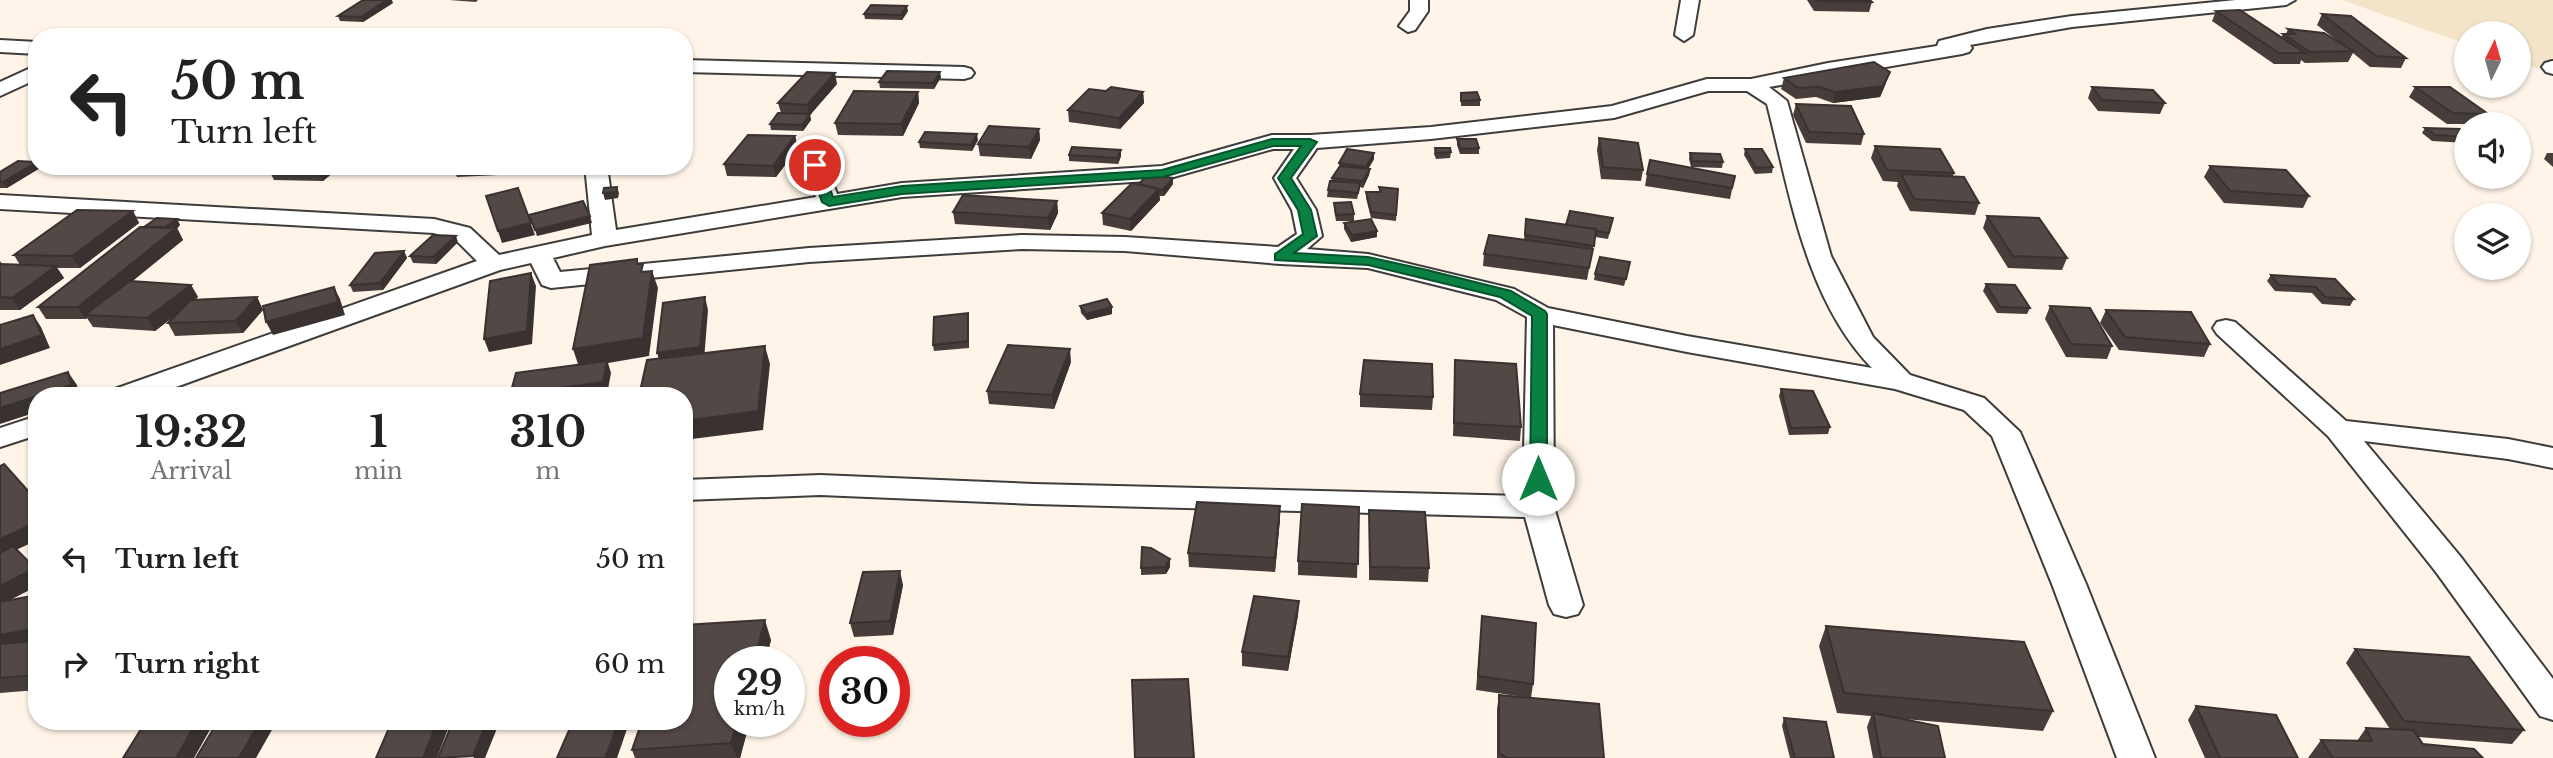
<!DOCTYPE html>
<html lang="en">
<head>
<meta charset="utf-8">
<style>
	body { margin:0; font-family:"Libre Baskerville",serif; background:#f2f2f2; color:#222; height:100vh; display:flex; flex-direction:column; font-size:26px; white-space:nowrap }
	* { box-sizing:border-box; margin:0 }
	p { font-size:23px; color:#767676 }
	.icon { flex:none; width:38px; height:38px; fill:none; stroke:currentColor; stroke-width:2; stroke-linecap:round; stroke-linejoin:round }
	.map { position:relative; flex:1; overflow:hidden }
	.sheet { position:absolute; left:28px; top:387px; width:665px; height:343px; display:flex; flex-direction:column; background:#fff; border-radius:28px; box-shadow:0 2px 5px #0004 }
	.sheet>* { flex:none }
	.hud { position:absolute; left:28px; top:28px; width:665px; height:147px; border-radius:28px; box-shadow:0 2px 5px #0004; background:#fff; color:#222; overflow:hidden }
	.needle { width:46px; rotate:5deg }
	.fabs { position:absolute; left:2454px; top:21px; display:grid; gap:14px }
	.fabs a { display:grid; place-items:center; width:77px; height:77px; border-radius:50%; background:#fff; box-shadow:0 2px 5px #0004; font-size:35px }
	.speed { position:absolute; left:714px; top:646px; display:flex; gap:14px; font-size:35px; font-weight:700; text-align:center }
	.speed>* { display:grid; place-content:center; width:91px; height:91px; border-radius:50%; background:#fff; box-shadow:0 2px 5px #0004; line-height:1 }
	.speed small { font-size:18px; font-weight:400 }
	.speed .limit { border:10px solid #d22; background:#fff; color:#111 }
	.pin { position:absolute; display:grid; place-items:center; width:60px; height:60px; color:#fff; margin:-30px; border:4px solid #fff; border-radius:50%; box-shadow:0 2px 7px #0007 }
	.me { position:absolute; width:77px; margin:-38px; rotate:0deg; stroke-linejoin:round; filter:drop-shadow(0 0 5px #0008) }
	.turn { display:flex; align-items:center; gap:24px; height:147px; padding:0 28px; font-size:32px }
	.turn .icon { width:91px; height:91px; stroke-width:2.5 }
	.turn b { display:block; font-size:49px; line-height:60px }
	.eta { display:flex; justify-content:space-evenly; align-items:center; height:119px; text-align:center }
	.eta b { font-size:42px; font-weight:800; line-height:49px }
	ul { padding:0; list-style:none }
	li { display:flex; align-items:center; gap:21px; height:105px; padding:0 28px }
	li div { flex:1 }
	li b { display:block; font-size:26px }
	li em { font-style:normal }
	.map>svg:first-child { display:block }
	.farmland { fill:#f3e4c9 }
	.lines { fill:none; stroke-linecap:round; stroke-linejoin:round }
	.street-casing { stroke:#3d3d3d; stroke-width:4 }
	.street { fill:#fff; fill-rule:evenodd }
	.wall { fill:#473e3c }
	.shaded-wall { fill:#393231 }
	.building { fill:#524846; stroke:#393231; stroke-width:2 }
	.route { fill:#0b8043; stroke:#07532c; stroke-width:2 }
</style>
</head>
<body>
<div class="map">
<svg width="2553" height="758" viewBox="0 0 2553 758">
	<rect width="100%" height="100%" fill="#fff4e7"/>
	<path class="farmland" d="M2342 0H2553V74L2518 62V33H2466V44Z"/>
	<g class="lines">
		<g class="street-casing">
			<path id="street" d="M1410 0H1428V11L1415 30 1408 32 1399 26 1410 11Z
				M1681 0H1699L1693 35 1684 41 1675 35Z
				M2236 0H2295L2286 5 2072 27 1970 45 1972 48 1969 52 1962 54 1769 87 1787 101 1831 256 1873 337 1910 375 1984 398 2020 432 2086 584 2155 758H2117L2052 584 1992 436 1964 410 1895 389 1687 352 1553 325 1554 507 1583 605 1578 614 1566 617 1554 614 1549 605 1525 517 1034 504 820 495 684 500V480L820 475 1034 484 1523 496 1527 317 1496 300 1368 268 1280 264 1125 251 1022 249 809 262 551 288 542 285 531 263 500 270 151 396H108L112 390 477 261 459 243 434 233 0 209V195L434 219 470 228 499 255 592 235 585 166H607L616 230 816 197 797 147 800 142H816L819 147 837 194 902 183 1162 166 1272 135H1310L1431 127 1612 106 1707 79H1751L1828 63 1937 46 1939 41 1987 29 2072 16ZM1708 91H1747L1767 104C1790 193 1805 299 1872 368L1687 336 1548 308 1514 289 1368 254 1307 249 1322 236 1316 210 1296 178 1317 148 1431 139 1614 118ZM1273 149H1294L1274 178 1292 210 1297 234 1278 247 1125 237 1022 235 809 248 560 272 553 258 605 246 902 197 1163 180Z
				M0 40 37 42V54L0 52Z
				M684 60 964 67 971 69 974 73 971 77 964 79 684 72Z
				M2552 61H2553V74L2546 72 2542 67 2545 63Z
				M37 65V79L0 96V82Z
				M2226 320 2235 322 2346 421 2508 439 2553 448V468L2508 459 2364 441 2460 556 2553 679V720L2540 716 2436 572 2328 436 2217 334 2213 328 2217 322Z
				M37 416V435L0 447V428Z"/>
		</g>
		<use href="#street" class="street"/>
	</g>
	<path class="wall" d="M449 0H478L476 2Z
		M1807 0H1870L1872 2 1869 12 1814 11Z
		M393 3 363 22 340 21 338 16Z
		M908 11 902 20 865 19 864 14Z
		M2216 11 2281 38 2283 34H2286L2288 29 2340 43 2317 25 2322 14 2406 58 2401 68 2370 67 2353 53 2348 62 2305 63 2301 60 2300 64H2274L2212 21Z
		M941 77 934 89 880 88 879 82Z
		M1784 78 1886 83 1880 97 1833 103 1816 97 1796 99 1781 89Z
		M837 84 810 115 811 120 803 131 771 130 770 124 781 113 778 103Z
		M2092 87 2165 103 2160 114 2098 111 2088 98Z
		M2415 87 2488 114 2482 124H2447L2409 97Z
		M1106 91 1143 92 1144 103 1120 129 1069 122 1068 110Z
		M918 92 919 103 903 136 838 135 835 123Z
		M1461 93 1480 100V106H1461Z
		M1796 104 1864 134 1861 145 1806 143 1793 115Z
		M2425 128 2466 134V143L2432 141 2422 133Z
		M1039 129 1040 140 1031 159 980 156 978 144Z
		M795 136 798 148 776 177 727 176 724 164Z
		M1599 138 1643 170 1641 181 1601 179 1597 150Z
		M1457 139 1479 148V154H1460L1457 145Z
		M978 140 972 151 920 148 919 142Z
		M1875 146 1954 173 1953 176 1979 203 1975 215 1910 211 1897 186 1898 182 1883 181 1871 158Z
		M1435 148 1451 152 1450 158 1436 159 1434 154Z
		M1745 149 1773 167 1772 173 1755 174 1744 155Z
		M1690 153 1723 162 1722 168 1691 167 1689 159Z
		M2547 153H2553V167L2544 159Z
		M1069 155 1121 156 1118 164 1069 161Z
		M1374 159 1368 169H1370L1369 175 1363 188 1360 187 1357 199 1327 197 1328 190 1332 178 1339 167V163Z
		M267 166H341L323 181 274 180Z
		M452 166H506L499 175 457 177Z
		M2210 166 2309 196 2303 208 2224 203 2204 177Z
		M40 168 7 188H0V172Z
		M1647 174 1735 176 1730 199 1645 186Z
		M1173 184 1164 196H1159L1160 200 1131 231 1103 225 1102 213Z
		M1379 187 1398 189 1396 221 1371 218 1366 198V192H1379Z
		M1057 201 1058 213 1050 230 955 224 953 212Z
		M1334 203 1354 214V221H1336L1334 209Z
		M133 211 139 223 80 268H57L64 278 20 310H0V261L2 264 20 265 14 255Z
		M1987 216 2067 258 2062 270 2008 268 1983 228Z
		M1613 218 1608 239 1595 237 1587 280 1483 266 1484 254 1524 240 1526 219 1566 225Z
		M177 219 180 225 177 228 183 240 132 281 191 285 198 297 195 300 257 297 263 310 243 333 175 336 168 323 176 315 155 331 93 327 87 318 86 319H46L38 307 144 227Z
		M1344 223 1377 237 1351 242 1344 229Z
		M458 242 436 264 413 263 410 256Z
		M404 251 407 258 383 290 353 292 350 285Z
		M1629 268 1624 286 1594 280 1595 274Z
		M2271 275 2335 279 2354 299 2350 306 2322 304 2312 293 2275 291 2267 281Z
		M1986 284 2030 308 2027 314 1997 313 1983 291Z
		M1080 306 1112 307V314L1087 320 1081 313Z
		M2050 306 2112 346 2107 359 2066 357 2045 319Z
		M2106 310 2210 344 2204 357 2119 350 2100 323Z
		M968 313 969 320V348L934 351 933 345Z
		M1455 360 1521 427 1520 441 1453 436Z
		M1071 362 1054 409 989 404 987 391Z
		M1781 389 1830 427 1828 434 1789 435 1779 396Z
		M1360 394 1433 397 1432 410 1360 407Z
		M0 466 37 501V540L16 550 37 571V586L8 601 37 595V690L0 693Z
		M1359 507 1357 578 1298 575V561Z
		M1369 510 1429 568 1428 582 1369 580Z
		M1280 519 1275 572 1189 567 1188 553Z
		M1170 559V567L1166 574 1141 575V568Z
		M903 585 893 635 854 637 850 623Z
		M1299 601 1298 615 1288 671 1242 666V652Z
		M1482 616 1533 684 1531 698 1476 690Z
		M1826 626 2053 711 2043 731 1904 719 1945 758H1873L1867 727 1871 716 1837 713 1819 646Z
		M771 640 740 758H635L632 750Z
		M2355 649 2524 730 2512 744 2418 737 2423 744 2483 758H2308L2321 740 2357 741 2366 728 2390 729 2346 663Z
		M1499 695 1604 758H1497V709Z
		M2196 706 2298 758H2205L2188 720Z
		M1784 718 1834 758H1790L1782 726Z"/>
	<path class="shaded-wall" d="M387 0H392L393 3 363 22 361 17Z
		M907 6 908 11 902 20 901 15Z
		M940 72 941 77 934 89 933 83Z
		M1890 72 1886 83 1880 97 1833 103 1835 92Z
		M835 73 837 84 810 115 811 120 803 131 802 125 809 115 807 105Z
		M918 92 919 103 903 136 901 124Z
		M1143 92 1144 103 1120 129 1119 118Z
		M685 124 689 136 684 139V125Z
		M1039 129 1040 140 1031 159 1029 147Z
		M977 134 978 140 972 151 971 145Z
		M795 136 798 148 776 177 773 166Z
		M1121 150V156L1118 164 1117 158Z
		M1374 153V159L1366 173V167Z
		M37 162V166H39L40 168 7 188 3 182Z
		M317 166H341L323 181Z
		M496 166H506L499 175Z
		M1370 169 1369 175 1363 188V181Z
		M1173 178V184L1164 196 1163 190Z
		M617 187 619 193 618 198 605 200 603 193Z
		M518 188 535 235 502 243 498 231Z
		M1159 189 1160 200 1131 231 1130 219Z
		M1057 201 1058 213 1050 230 1048 218Z
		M133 211 139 223 80 268 72 256Z
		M590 216 592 223 537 236 535 230Z
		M177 219 180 225 177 228 183 240 91 315H85L87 318 86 319 78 307 164 228Z
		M1377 231V237L1351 242 1352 235Z
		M456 236 458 242 436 264 433 257Z
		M404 251 407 258 383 290 380 283Z
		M56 266 64 278 20 310 12 298Z
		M652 271 658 288 649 356 608 363 611 373 607 395 510 396 579 367 573 349Z
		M531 273 536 286 532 344 489 352 484 339Z
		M191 285 198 297 155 331 147 318Z
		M334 287 340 299 345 315 273 335 266 322Z
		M257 297 263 310 243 333 236 321Z
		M705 297 708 310 704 360 661 366 657 353Z
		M1112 307V314L1087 320 1086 314Z
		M968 313 969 320V348L968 341Z
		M33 315 41 327 50 348 0 365V349Z
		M765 346 770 364 763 430 684 440V421Z
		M1070 349 1071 362 1054 409 1052 395Z
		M68 372 77 385 79 396H38Z
		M37 396V412L0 424V408Z
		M1280 506V519L1275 572V558Z
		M37 522V540L0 557V539Z
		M1170 559V567L1166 574 1165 567Z
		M35 568 37 571V586L0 605V586Z
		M900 571 903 585 893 635 890 621Z
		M1299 601 1298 615 1288 671V657Z
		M765 620 771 640 765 662H754Z
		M37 628V644L0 652V635Z
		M197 721H215L194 758H176Z
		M260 721H277L256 758H239Z
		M438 721H451L437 758H423Z
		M487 721H500L485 758H474L473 756Z
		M619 721H624L627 729 617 758H605Z
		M737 721H750L740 758H737L731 743Z"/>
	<path class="building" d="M363 0H387L361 17 338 16Z
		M1816 0H1870L1872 2 1817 1Z
		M871 5 907 6 901 15 864 14Z
		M2240 10 2305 53H2279L2216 11Z
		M2322 14 2351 16 2406 58 2376 56Z
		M2288 29 2324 33 2353 51 2310 52 2283 34H2295Z
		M1874 62 1890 72 1883 86 1835 92 1819 87 1798 88 1784 78Z
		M887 71 940 72 933 83 879 82Z
		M807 72 835 73 807 105 778 103Z
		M1111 87 1143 92 1119 118 1068 110 1089 89 1106 91Z
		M2092 87 2153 90 2165 103 2102 100Z
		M2415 87H2450L2488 114 2453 113Z
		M854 91 918 92 901 124 835 123Z
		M1477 92 1480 100 1461 101V93Z
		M1796 104 1851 106 1864 134 1809 132Z
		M778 113 810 114 802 125 770 124Z
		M989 126 1039 129 1029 147 978 144Z
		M2425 128 2460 129 2466 134V137L2435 135Z
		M925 132 977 134 971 145 919 142Z
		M748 135 795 136 773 166 724 164Z
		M1599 138 1638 143 1643 170 1603 167Z
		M1457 139H1476L1479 148 1461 149Z
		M1875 146 1940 149 1954 173 1887 170Z
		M1072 147 1121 150 1117 158 1069 155Z
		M1435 148H1450L1451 152 1436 153Z
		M1347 149 1374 153 1366 167 1339 163Z
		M1745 149H1762L1773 167 1756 168Z
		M1690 153 1720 154 1723 162 1692 161Z
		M1650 160 1735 176 1732 188 1647 174Z
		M18 161 37 162 3 182H0V172Z
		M1340 166 1370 169 1363 181 1332 178Z
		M2210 166 2286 170 2309 196 2230 191Z
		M1148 174 1173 178 1163 190 1139 184Z
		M1901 174 1964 177 1979 203 1914 199Z
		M1330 181 1360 183 1358 193 1328 190Z
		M1132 183 1159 189 1130 219 1102 213Z
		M617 187 616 192 603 193 604 188Z
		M1379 187 1398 189 1396 215 1371 212 1366 192H1381Z
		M518 188 531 223 498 231 486 196Z
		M963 195 1057 201 1048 218 953 212Z
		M583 201 590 216 535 230 529 215Z
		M1351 202 1354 214 1336 215 1334 203Z
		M77 210 133 211 72 256 14 255Z
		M1570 211 1613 218 1609 233 1596 231V229L1566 225Z
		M1987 216 2039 218 2067 258 2013 256Z
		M157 218 177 219 165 227H144Z
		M1371 219 1377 231 1352 235 1344 223Z
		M1526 219 1596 229 1594 246 1525 235Z
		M140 227 176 228 78 307H38Z
		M433 235 456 236 433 257 410 256Z
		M1489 235 1593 249 1589 268 1484 254Z
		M404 251 380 283 350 285 375 253Z
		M1600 257 1630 262 1626 279 1595 274Z
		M637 259V264H643L641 272 652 271 643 338 573 349 590 265Z
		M0 264 56 266 12 298 0 297Z
		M531 273 527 331 484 339 490 281Z
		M2271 275 2335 279 2354 299 2325 297 2316 287 2279 285Z
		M130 281 191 285 147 318 85 315Z
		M1986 284 2015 285 2030 308 2000 307Z
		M334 287 338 302 266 322 263 306Z
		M257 297 236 321 168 323 191 300Z
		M705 297 700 347 657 353 663 303Z
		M1107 299 1112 307 1086 314 1080 306Z
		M2050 306 2090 308 2112 346 2071 344Z
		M2106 310 2191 312 2210 344 2125 337Z
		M968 313V341L933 345 934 317Z
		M33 315 42 335 0 349V325Z
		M1008 345 1070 349 1052 395 987 391Z
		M765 346 758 411 684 421V396H639L647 360Z
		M1364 360 1432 364 1433 397 1360 394Z
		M1455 360 1516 364 1521 427 1454 423Z
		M607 361 603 382 510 395 516 373Z
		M68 372 71 385 0 408V393Z
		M602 388 601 396H559Z
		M1781 389 1813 391 1830 427 1791 428Z
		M198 391 197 396H175Z
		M4 464 37 501V522L0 539V466Z
		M1197 502 1280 506 1275 558 1188 553Z
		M1302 504 1359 507 1358 564 1298 561Z
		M1369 510 1425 512 1429 568 1370 567Z
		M13 546 35 568 0 586V553Z
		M1142 547 1151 548 1170 559 1165 567 1141 568Z
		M900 571 890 621 850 623 863 572Z
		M37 595V628L0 635V602Z
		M1254 596 1299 601 1288 657 1242 652Z
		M1482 616 1536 623 1533 684 1478 676Z
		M765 620 754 662H730V721H737L731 743 632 750 642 721H684V625Z
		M1826 626 2024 642 2053 711 1844 693Z
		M37 641V675L0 678V644Z
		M2355 649 2469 657 2524 730 2404 721Z
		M1188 679 1194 758H1135L1132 680Z
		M1499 695 1599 704 1604 758H1507L1499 753Z
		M2196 706 2276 715 2298 758H2220Z
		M1873 713 1938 726 1945 758H1881Z
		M1784 718 1826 722 1834 758H1795Z
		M146 721H197L176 758H123Z
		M218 721H260L239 758H196Z
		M392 721H438L423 758H376Z
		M453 721H487L473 756 438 758Z
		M573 721H619L605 758H557Z
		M2366 728 2413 730 2423 744 2474 749 2483 758H2333L2321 740 2372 741Z"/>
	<path class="route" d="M1272 139H1310L1317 142 1291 178 1311 210 1317 236 1294 253 1368 257 1427 270 1511 291 1545 311 1547 314V479L1545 483 1538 485 1530 479 1532 316 1500 297 1368 265 1275 260V254L1303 234 1298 210 1278 178 1301 146H1273L1163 177 902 194 829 206 822 202 809 165 815 161 820 162 833 197 902 186 1162 170Z"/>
</svg>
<div class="fabs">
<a><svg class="needle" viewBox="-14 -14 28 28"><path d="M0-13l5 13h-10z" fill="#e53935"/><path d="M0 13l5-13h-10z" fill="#767676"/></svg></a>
<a><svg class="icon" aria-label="sound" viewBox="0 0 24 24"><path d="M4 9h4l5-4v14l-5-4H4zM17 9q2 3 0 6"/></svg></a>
<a><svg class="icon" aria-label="layers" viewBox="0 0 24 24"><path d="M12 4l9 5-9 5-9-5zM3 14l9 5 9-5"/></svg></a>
</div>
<div class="speed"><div>29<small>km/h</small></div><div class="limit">30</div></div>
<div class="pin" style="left:815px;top:165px;background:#d93025"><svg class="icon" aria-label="arrive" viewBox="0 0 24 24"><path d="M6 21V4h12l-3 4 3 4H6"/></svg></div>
<svg class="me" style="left:1538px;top:479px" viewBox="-20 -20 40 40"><circle r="19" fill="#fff"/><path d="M0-13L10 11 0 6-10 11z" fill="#0b8043"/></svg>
<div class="hud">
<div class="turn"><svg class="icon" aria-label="left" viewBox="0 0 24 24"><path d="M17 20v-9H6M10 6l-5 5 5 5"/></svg><div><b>50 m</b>Turn left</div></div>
</div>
<section class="sheet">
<div class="eta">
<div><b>19:32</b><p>Arrival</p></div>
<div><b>1</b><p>min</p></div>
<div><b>310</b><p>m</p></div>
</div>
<ul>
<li><svg class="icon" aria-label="left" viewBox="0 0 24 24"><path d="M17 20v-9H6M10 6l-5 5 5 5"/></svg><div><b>Turn left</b></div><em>50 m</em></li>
<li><svg class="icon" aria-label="right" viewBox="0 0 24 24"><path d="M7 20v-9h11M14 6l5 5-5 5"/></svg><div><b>Turn right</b></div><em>60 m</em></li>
</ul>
</section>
</div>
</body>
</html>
